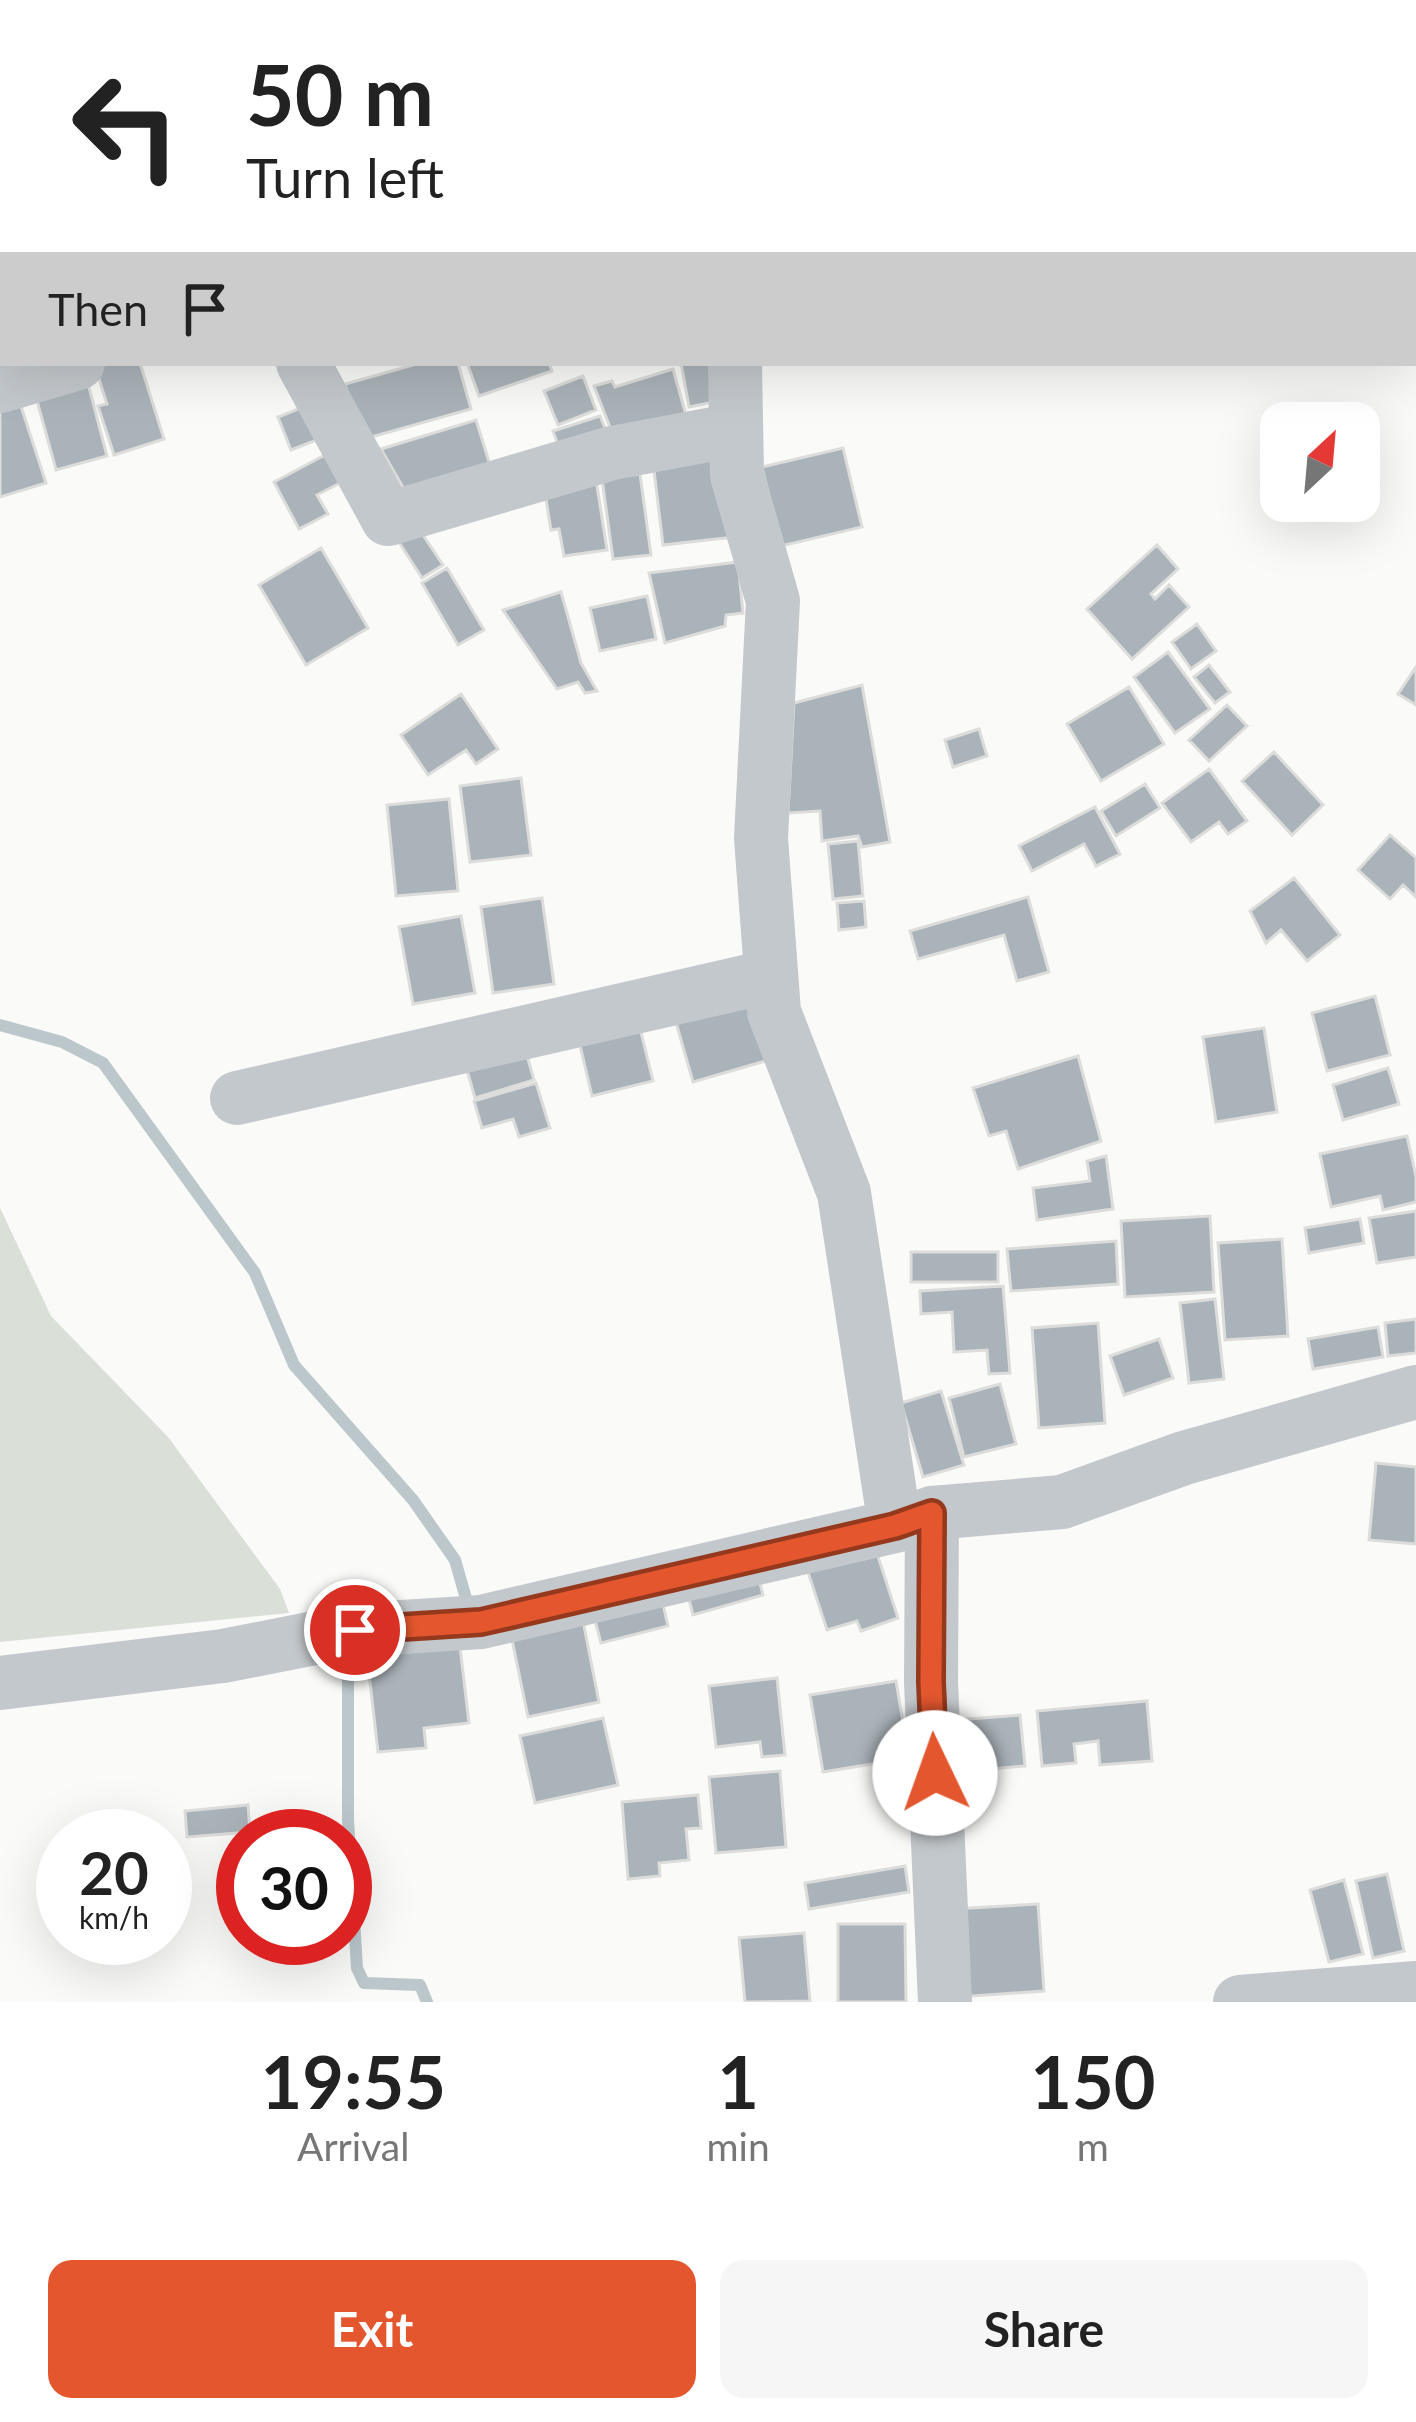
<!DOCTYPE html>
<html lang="en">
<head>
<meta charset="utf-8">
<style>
	body { margin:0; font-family:Lato,sans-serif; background:#f6f6f6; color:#222; height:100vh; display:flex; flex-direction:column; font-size:45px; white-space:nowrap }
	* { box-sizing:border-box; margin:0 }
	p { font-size:39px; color:#767676 }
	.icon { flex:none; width:66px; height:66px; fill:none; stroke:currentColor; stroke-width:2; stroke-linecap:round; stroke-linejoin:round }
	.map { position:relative; height:2002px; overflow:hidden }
	.drawer { display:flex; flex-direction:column; background:#fff; flex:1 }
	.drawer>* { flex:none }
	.banner { position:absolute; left:0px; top:0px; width:1416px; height:366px; box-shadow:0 12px 48px #0002; background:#fff; color:#222; overflow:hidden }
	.needle { width:78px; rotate:26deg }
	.tools { position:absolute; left:1260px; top:402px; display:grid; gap:24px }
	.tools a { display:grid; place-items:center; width:120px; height:120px; border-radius:24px; background:#fff; box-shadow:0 12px 48px #0002; font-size:60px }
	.speed { position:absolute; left:36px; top:1809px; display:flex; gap:24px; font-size:60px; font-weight:700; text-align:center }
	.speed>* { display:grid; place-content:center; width:156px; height:156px; border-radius:50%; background:#fff; box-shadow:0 12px 48px #0002; line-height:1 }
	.speed small { font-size:30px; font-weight:400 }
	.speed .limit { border:18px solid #d22; background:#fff; color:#111 }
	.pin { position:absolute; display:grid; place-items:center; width:102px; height:102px; color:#fff; margin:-51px; border:6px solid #fff; border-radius:50%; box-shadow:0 3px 12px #0007 }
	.me { position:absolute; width:132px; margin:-66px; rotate:357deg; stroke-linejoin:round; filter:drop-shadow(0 0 9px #0008) }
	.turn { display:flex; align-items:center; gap:42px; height:252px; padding:0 48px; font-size:54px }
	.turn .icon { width:156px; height:156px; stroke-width:2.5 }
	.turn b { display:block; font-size:84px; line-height:102px }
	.then { display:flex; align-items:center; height:114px; padding:0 48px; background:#0003; gap:24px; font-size:45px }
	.eta { display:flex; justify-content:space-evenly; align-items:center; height:204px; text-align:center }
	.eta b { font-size:72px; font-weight:700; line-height:84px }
	.cta { display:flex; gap:24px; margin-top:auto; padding:24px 48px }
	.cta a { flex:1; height:138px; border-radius:24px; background:#e4572e; color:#fff; font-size:48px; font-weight:700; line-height:138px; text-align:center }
	.cta a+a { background:#f6f6f6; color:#222 }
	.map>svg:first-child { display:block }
	.green { fill:#dadfd7 }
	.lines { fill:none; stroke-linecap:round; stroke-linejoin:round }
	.stream { stroke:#bbc7cb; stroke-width:12 }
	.building { fill:#aab3b9; stroke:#dcdcda; stroke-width:3 }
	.minor { stroke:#c3c8cc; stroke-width:54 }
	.route-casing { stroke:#94391e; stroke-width:30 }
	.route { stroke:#e4572e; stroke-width:21 }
</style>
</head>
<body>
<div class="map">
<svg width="1416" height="2002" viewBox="0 0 1416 2002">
	<rect width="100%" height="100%" fill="#fafaf8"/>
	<path class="green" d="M0 1208 51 1316 168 1437 280 1589 289 1613 0 1642Z"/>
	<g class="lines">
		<path class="stream" d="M0 1025 62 1042 103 1063 255 1273 294 1365 413 1500 455 1560 469 1609
			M356 1654 348 1656V1820L357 1968 364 1983 420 1985 427 2002"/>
	</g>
	<path class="building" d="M453 0H534L535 3H454Z
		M107 363H140L164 439 114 455 98 406 107 404 95 367Z
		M420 363H458L471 409 361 440 345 384Z
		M467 363H549L552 371 479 396Z
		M681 363H717L719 401 689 407Z
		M673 369 686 415 613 435 594 386 612 381 615 387Z
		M85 372 107 456 56 470 33 386Z
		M583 376 596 410 558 425 544 391Z
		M16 391 46 483 0 497V396Z
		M313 403 327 436 291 450 278 417Z
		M600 416 607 433 559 448 553 431Z
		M476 420 492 471 404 489 381 449Z
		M720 438 734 537 663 545 652 454Z
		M340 447 355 475 317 495 328 514 299 529 274 482Z
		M843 448 862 527 781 546 762 467Z
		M595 473 607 550 564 556 559 529 551 530 543 481Z
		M640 474 651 555 613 559 602 479Z
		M415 523 443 565 422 578 395 536Z
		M1157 545 1178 569 1151 594 1155 599 1169 585 1189 607 1132 659 1087 609Z
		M321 548 368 628 306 665 259 585Z
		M738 562 743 613 726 615 725 626 665 643 649 573Z
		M447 568 484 630 458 645 422 583Z
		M561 592 581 663 597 691 585 693 578 682 557 689 503 610Z
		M647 596 656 639 600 651 590 608Z
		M1197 624 1216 651 1191 669 1172 642Z
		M1168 652 1210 709 1175 733 1134 677Z
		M1209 665 1230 692 1215 703 1194 677Z
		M1416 667V705L1398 694Z
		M862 685 890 842 862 847 858 836 822 841 820 811 788 813 794 703Z
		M1129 687 1164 744 1101 781 1067 724Z
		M461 694 498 749 476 764 466 750 428 775 401 735Z
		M1227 705 1247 726 1209 761 1189 740Z
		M979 729 987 756 953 767 945 740Z
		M1274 752 1323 805 1292 835 1242 781Z
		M1209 769 1247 821 1228 834 1219 822 1191 842 1162 803Z
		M521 778 531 855 470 862 460 786Z
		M1145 784 1160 808 1116 836 1101 811Z
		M449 799 458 891 396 896 387 805Z
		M1095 807 1120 854 1096 866 1084 844 1032 871 1019 846Z
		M1390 835 1416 858V897L1403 885 1390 899 1358 870Z
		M858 841 863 896 833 899 828 844Z
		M1294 878 1340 935 1307 961 1281 930 1266 943 1250 911Z
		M1028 897 1049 972 1017 981 1004 935 918 959 910 931Z
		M542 898 554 984 493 993 481 907Z
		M864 901 866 927 839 930 837 903Z
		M461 916 475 993 413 1004 399 927Z
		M1375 996 1390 1055 1327 1071 1312 1013Z
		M755 997 772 1059 693 1082 675 1019Z
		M635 1008 653 1081 592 1096 579 1041Z
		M1264 1028 1277 1112 1216 1122 1203 1037Z
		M524 1045 534 1080 475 1098 465 1063Z
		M1078 1056 1101 1141 1018 1169 1006 1131 989 1136 973 1088Z
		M1388 1068 1399 1104 1343 1120 1333 1085Z
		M536 1083 550 1128 519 1137 513 1119 482 1128 474 1101Z
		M1407 1136 1416 1177V1202L1383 1210 1380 1196 1331 1207 1320 1154Z
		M1106 1156 1113 1209 1037 1220 1033 1188 1090 1181 1087 1161Z
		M1416 1211V1257L1377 1263 1369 1218Z
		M1210 1216 1214 1292 1125 1297 1121 1221Z
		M1360 1219 1364 1243 1309 1253 1305 1228Z
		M1282 1239 1288 1336 1225 1340 1218 1243Z
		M1116 1241 1118 1284 1011 1291 1007 1249Z
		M911 1252H998V1282H911Z
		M1003 1286 1010 1373 989 1374 987 1350 954 1352 952 1312 921 1314 920 1291Z
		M1215 1299 1224 1379 1189 1383 1180 1303Z
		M1416 1319V1353L1388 1356 1385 1323Z
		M1098 1323 1105 1423 1039 1428 1032 1328Z
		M1378 1327 1383 1357 1313 1369 1308 1339Z
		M1159 1339 1173 1378 1124 1395 1110 1356Z
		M1000 1384 1016 1444 964 1457 949 1398Z
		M941 1391 964 1465 923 1477 901 1403Z
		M1376 1463 1416 1467V1544L1369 1540Z
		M872 1538 898 1618 861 1631 857 1621 827 1630 804 1560Z
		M757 1572 763 1595 693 1615 687 1592Z
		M661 1596 668 1626 601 1643 593 1613Z
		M582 1616 599 1702 528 1717 510 1630Z
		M460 1647 469 1723 424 1728 426 1748 378 1752 367 1656Z
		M777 1678 785 1755 762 1757 760 1742 716 1747 709 1686Z
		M896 1681 909 1758 823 1772 810 1695Z
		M1147 1701 1152 1761 1100 1765 1098 1741 1074 1744 1076 1763 1042 1766 1037 1711Z
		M1020 1715 1025 1766 979 1770 981 1787 950 1789 943 1721Z
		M603 1718 618 1785 535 1803 520 1736Z
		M780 1771 786 1847 716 1853 709 1777Z
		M698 1795 701 1828 686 1829 689 1860 659 1863 660 1876 628 1879 622 1802Z
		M248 1805 250 1832 187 1837 185 1811Z
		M905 1866 909 1892 809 1909 805 1883Z
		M1387 1874 1404 1951 1373 1958 1356 1881Z
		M1344 1880 1363 1954 1329 1962 1310 1890Z
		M1038 1904 1044 1991 959 1997 953 1909Z
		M838 1924H905L906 2002H838Z
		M804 1933 810 2001 745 2002 739 1938Z"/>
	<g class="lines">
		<path class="minor" d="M694 0V3
			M303 363 388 519 612 453 735 430
			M735 363 737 475 773 601 761 838 774 1012 844 1193 895 1526
			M0 386 78 363
			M237 1098 771 976
			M932 1513 931 1682 945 2002
			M0 1683 223 1656 355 1630 481 1622 895 1526 932 1513 1062 1502 1184 1458 1416 1392
			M1240 2002 1416 1988"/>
	</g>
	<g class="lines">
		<g class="route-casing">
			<path id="route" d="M355 1630 481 1622 895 1526 932 1513 931 1682 935 1773"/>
		</g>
		<use href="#route" class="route"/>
	</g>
</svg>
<div class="tools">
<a><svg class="needle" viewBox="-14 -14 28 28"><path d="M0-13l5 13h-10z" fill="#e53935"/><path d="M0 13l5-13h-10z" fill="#767676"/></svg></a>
</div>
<div class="speed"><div>20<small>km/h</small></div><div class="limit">30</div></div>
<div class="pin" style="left:355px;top:1630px;background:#d93025"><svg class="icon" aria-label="arrive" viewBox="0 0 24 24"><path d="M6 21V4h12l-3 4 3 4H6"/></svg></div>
<svg class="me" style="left:935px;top:1773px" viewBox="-20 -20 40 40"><circle r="19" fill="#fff"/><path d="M0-13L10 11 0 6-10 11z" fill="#e4572e"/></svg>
<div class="banner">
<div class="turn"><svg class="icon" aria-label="left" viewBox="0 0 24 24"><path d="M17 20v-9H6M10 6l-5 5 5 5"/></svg><div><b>50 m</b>Turn left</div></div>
<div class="then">Then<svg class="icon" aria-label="arrive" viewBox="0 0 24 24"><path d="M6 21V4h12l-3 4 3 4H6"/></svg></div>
</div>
</div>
<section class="drawer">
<div class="eta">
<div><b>19:55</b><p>Arrival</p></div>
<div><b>1</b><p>min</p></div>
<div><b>150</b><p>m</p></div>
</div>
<div class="cta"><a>Exit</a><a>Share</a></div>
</section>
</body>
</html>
